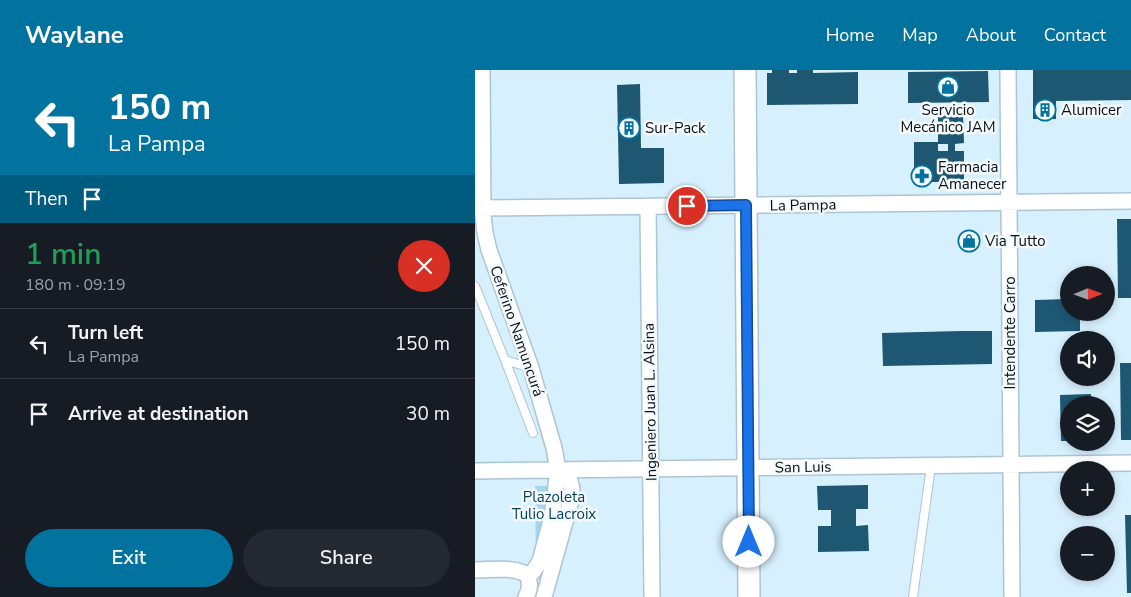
<!DOCTYPE html>
<html lang="en">
<head>
<meta charset="utf-8">
<style>
	body { margin:0; font-family:"Nunito Sans",sans-serif; background:#242831; color:#f1f3f6; height:100vh; display:flex; flex-direction:column; font-size:19px; white-space:nowrap }
	* { box-sizing:border-box; margin:0 }
	p { font-size:16px; color:#9ea1a6 }
	.icon { flex:none; width:28px; height:28px; fill:none; stroke:currentColor; stroke-width:2; stroke-linecap:round; stroke-linejoin:round }
	.map { position:relative; flex:1; overflow:hidden }
	.drawer { display:flex; flex-direction:column; background:#171b24; width:475px }
	.drawer>* { flex:none }
	.guide { background:#01739e; color:#fff; overflow:hidden }
	.needle { width:32px; rotate:89deg }
	.buttons { position:absolute; left:585px; top:196px; display:grid; gap:10px }
	.buttons a { display:grid; place-items:center; width:55px; height:55px; border-radius:50%; background:#171b24; box-shadow:0 2px 8px #0003; font-size:25px }
	.pin { position:absolute; display:grid; place-items:center; width:42px; height:42px; color:#fff; margin:-21px; border:2px solid #fff; border-radius:50%; box-shadow:0 1px 5px #0007 }
	.me { position:absolute; width:55px; margin:-28px; rotate:0deg; stroke-linejoin:round; filter:drop-shadow(0 0 4px #0008) }
	.turn { display:flex; align-items:center; gap:18px; height:105px; padding:0 25px; font-size:22px }
	.turn .icon { width:65px; height:65px; stroke-width:2.5 }
	.turn b { display:block; font-size:35px; line-height:42px }
	.then { display:flex; align-items:center; height:48px; padding:0 25px; background:#0003; gap:10px; font-size:19px }
	.round { display:grid; place-items:center; flex:none; width:52px; height:52px; border-radius:26px; background:#242831 }
	.headline { display:flex; align-items:center; justify-content:space-between; height:85px; padding:0 25px }
	h1 { font-size:30px; font-weight:600; line-height:38px; color:#1e9e55 }
	.cta { display:flex; gap:10px; margin-top:auto; padding:10px 25px }
	.cta a { flex:1; height:58px; border-radius:30px; background:#01739e; color:#fff; font-size:20px; font-weight:600; line-height:58px; text-align:center }
	.cta a+a { background:#242831; color:#f1f3f6 }
	ul { padding:0; list-style:none }
	li { display:flex; align-items:center; gap:15px; height:70px; padding:0 25px; border-top:1px solid #363941 }
	li div { flex:1 }
	li b { display:block; font-size:19px }
	li em { font-style:normal }
	header { display:flex; align-items:center; gap:30px; box-sizing:border-box; height:70px; padding:0 25px; background:#01739e; color:#fff }
	header strong { font-size:24px }
	nav { display:flex; gap:28px; margin-inline-start:auto; font-size:18px }
	main { display:flex; flex:1; min-height:0 }
	.map>svg:first-child { display:block }
	.green { fill:#a4d6f2 }
	.building { fill:#1e5772; fill-rule:evenodd }
	.lines { fill:none; stroke-linecap:round; stroke-linejoin:round }
	.lane-casing { stroke:#adc5d3; stroke-width:10 }
	.street-casing { stroke:#adc5d3; stroke-width:18 }
	.secondary-casing { stroke:#adc5d3; stroke-width:24 }
	.lane { stroke:#fff; stroke-width:8 }
	.street { stroke:#fff; stroke-width:15 }
	.secondary { stroke:#fff; stroke-width:21 }
	.route-casing { stroke:#114b97; stroke-width:12 }
	.route { stroke:#1a73e8; stroke-width:9 }
	.labels { text-anchor:middle; dominant-baseline:central; stroke-width:5; stroke-linejoin:round; paint-order:stroke }
	.poi-label { font-size:15px; fill:#081015; stroke:#f4f9fc; text-anchor:start }
	.street-label { font-size:15px; fill:#081015; stroke:#f4f9fc }
	.park-label { font-size:15px; fill:#003f59; stroke:#f4f9fc }
</style>
</head>
<body>
<header>
<strong>Waylane</strong>
<nav><a>Home</a><a>Map</a><a>About</a><a>Contact</a></nav>
</header>
<main>
<section class="drawer">
<div class="guide">
<div class="turn"><svg class="icon" aria-label="left" viewBox="0 0 24 24"><path d="M17 20v-9H6M10 6l-5 5 5 5"/></svg><div><b>150 m</b>La Pampa</div></div>
<div class="then">Then<svg class="icon" aria-label="arrive" viewBox="0 0 24 24"><path d="M6 21V4h12l-3 4 3 4H6"/></svg></div>
</div>
<div class="headline"><div><h1>1 min</h1><p>180 m · 09:19</p></div><a class="round" style="background:#d93025;color:#fff"><svg class="icon" aria-label="close" viewBox="0 0 24 24"><path d="M6 6l12 12M18 6L6 18"/></svg></a></div>
<ul>
<li><svg class="icon" aria-label="left" viewBox="0 0 24 24"><path d="M17 20v-9H6M10 6l-5 5 5 5"/></svg><div><b>Turn left</b><p>La Pampa</p></div><em>150 m</em></li>
<li><svg class="icon" aria-label="arrive" viewBox="0 0 24 24"><path d="M6 21V4h12l-3 4 3 4H6"/></svg><div><b>Arrive at destination</b></div><em>30 m</em></li>
</ul>
<div class="cta"><a>Exit</a><a>Share</a></div>
</section>
<div class="map">
<svg width="656" height="527" viewBox="0 0 656 527">
	<rect width="100%" height="100%" fill="#d7f0fe"/>
	<path class="green" d="M106 415 73 527H58C64 517 67 510 61 500L60 416Z"/>
	<path class="building" d="M297 0H314V3H322V0H338V3L383 2V34L292 35V3H297Z
		M558 0H656V30L581 31V49H558Z
		M513 1 514 32 433 33V2Z
		M165 14 166 78H189V113L144 114 142 15Z
		M488 45 489 73 480 74V81H489V112H439V72H463V46ZM463 74H473V81H463Z
		M642 149H656V228H643Z
		M594 229V242H605V261L560 262V230Z
		M486 261H517V294L408 296 407 263Z
		M645 293H656V370H646Z
		M616 324V335H594V371H586L585 325Z
		M393 415V439H381V456L393 455 394 481 343 482V456H356V440H343L342 416Z
		M650 445H656V523H652Z"/>
	<g class="lines">
		<g class="lane-casing">
			<path id="lane" d="M0 216 30 290 58 363
				M30 290 56 298
				M438 527 456 396"/>
		</g>
		<g class="street-casing">
			<path id="street" d="M7 0 8 145 10 163 14 180 56 298 79 378 83 400 77 447 65 491 58 502 52 505
				M533 0 537 527
				M173 136 177 527
				M0 138 656 131
				M0 401 656 393
				M0 500C15 500 40 496 52 505
				M51 527C55 520 56 513 52 505
				M69 527 97 427V419L92 400"/>
		</g>
		<g class="secondary-casing">
			<path id="secondary" d="M270 0 274 527"/>
		</g>
		<use href="#lane" class="lane"/>
		<use href="#street" class="street"/>
		<use href="#secondary" class="secondary"/>
	</g>
	<g class="lines">
		<g class="route-casing">
			<path id="route" d="M212 136 271 135 274 472"/>
		</g>
		<use href="#route" class="route"/>
	</g>
	<defs>
		<g id="shop-ring" transform="scale(1.125)"><circle r="9.5" fill="#f4f9fc" stroke="#01739e" stroke-width="1.5"/><path d="M-5-2.5h2.3a2.7 3.5 0 0 1 5.4 0H5L5.5 6h-11ZM-1.5-2.5h3a1.5 2.3 0 0 0-3 0Z" fill="#01739e"/></g>
		<g id="building-ring" transform="scale(1.125)"><circle r="9.5" fill="#f4f9fc" stroke="#01739e" stroke-width="1.5"/><path d="M-4-6H4V6H1V3H-1V6H-4ZM-2.5-4.3h1.7v1.8h-1.7ZM.8-4.3h1.7v1.8H.8ZM-2.5-1h1.7V.8h-1.7ZM.8-1h1.7V.8H.8Z" fill="#01739e"/></g>
		<g id="pharmacy-ring" transform="scale(1.125)"><circle r="9.5" fill="#f4f9fc" stroke="#01739e" stroke-width="1.5"/><path d="M-2-6h4v4h4v4h-4v4h-4v-4h-4v-4h4Z" fill="#01739e"/></g>
	</defs>
	<g fill-rule="evenodd">
		<use href="#shop-ring" x="473" y="17"/>
		<use href="#building-ring" x="570" y="40"/>
		<use href="#building-ring" x="154" y="58"/>
		<use href="#pharmacy-ring" x="447" y="106"/>
		<use href="#shop-ring" x="494" y="171"/>
	</g>
	<g class="labels">
		<g class="poi-label">
			<text x="473" y="40" text-anchor="middle">Servicio<tspan x="473" dy="17">Mecánico JAM</tspan></text>
			<text x="586" y="40">Alumicer</text>
			<text x="170" y="58">Sur-Pack</text>
			<text x="463" y="97">Farmacia<tspan x="463" dy="17">Amanecer</tspan></text>
			<text x="510" y="171">Via Tutto</text>
		</g>
		<g class="street-label">
			<text transform="translate(328 135) rotate(-1)">La Pampa</text>
			<text transform="translate(42 261) rotate(71)">Ceferino Namuncurá</text>
			<text transform="translate(535 263) rotate(-90)">Intendente Carro</text>
			<text transform="translate(175 332) rotate(-91)">Ingeniero Juan L. Alsina</text>
			<text transform="translate(328 397) rotate(-1)">San Luis</text>
		</g>
		<g class="park-label">
			<text x="79" y="427">Plazoleta<tspan x="79" dy="17">Tulio Lacroix</tspan></text>
		</g>
	</g>
</svg>
<div class="buttons">
<a><svg class="needle" viewBox="-14 -14 28 28"><path d="M0-13l5 13h-10z" fill="#e53935"/><path d="M0 13l5-13h-10z" fill="#9ea1a6"/></svg></a>
<a><svg class="icon" aria-label="sound" viewBox="0 0 24 24"><path d="M4 9h4l5-4v14l-5-4H4zM17 9q2 3 0 6"/></svg></a>
<a><svg class="icon" aria-label="layers" viewBox="0 0 24 24"><path d="M12 4l9 5-9 5-9-5zM3 14l9 5 9-5"/></svg></a>
<a>+</a>
<a>−</a>
</div>
<div class="pin" style="left:212px;top:136px;background:#d93025"><svg class="icon" aria-label="arrive" viewBox="0 0 24 24"><path d="M6 21V4h12l-3 4 3 4H6"/></svg></div>
<svg class="me" style="left:274px;top:472px" viewBox="-20 -20 40 40"><circle r="19" fill="#fff"/><path d="M0-13L10 11 0 6-10 11z" fill="#1a73e8"/></svg>
</div>
</main>
</body>
</html>
